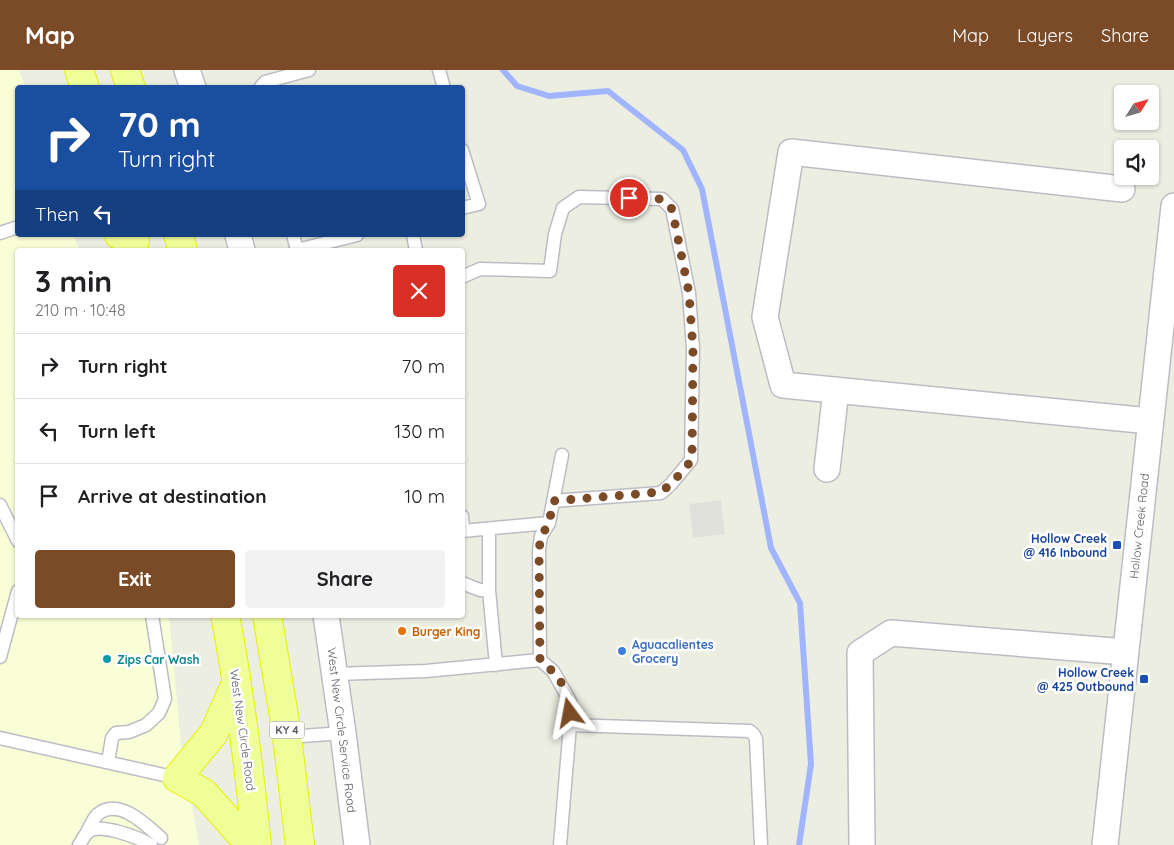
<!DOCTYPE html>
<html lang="en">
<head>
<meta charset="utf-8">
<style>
	body { margin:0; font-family:Quicksand,sans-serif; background:#f2f2f2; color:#202124; height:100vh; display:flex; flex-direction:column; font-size:19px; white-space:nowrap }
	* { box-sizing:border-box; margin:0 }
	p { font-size:16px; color:#757577 }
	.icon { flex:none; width:28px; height:28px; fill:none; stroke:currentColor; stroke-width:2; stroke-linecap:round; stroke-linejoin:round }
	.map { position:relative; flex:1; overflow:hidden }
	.details { position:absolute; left:15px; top:178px; width:450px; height:370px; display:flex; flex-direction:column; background:#fff; border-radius:5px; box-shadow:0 1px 4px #0004 }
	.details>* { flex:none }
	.hud { position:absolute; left:15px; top:15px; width:450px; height:152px; border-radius:5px; box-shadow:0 1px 4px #0004; background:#1a4fa0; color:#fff; overflow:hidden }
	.needle { width:32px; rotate:53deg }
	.buttons { position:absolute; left:1114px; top:15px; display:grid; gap:10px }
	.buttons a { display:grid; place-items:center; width:45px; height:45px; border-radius:5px; background:#fff; box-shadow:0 1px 4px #0004; font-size:25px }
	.pin { position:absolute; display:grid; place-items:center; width:42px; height:42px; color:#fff; margin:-21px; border:2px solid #fff; border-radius:50%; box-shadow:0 1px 5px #0007 }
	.me { position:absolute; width:55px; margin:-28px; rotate:347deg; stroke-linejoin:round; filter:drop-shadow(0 0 4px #0008) }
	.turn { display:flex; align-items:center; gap:18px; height:105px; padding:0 20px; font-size:22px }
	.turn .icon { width:65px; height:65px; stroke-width:2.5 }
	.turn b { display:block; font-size:35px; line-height:42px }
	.then { display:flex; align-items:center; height:48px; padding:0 20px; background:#0003; gap:10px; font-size:19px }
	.round { display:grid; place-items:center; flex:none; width:52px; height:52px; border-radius:5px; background:#f2f2f2 }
	.overview { display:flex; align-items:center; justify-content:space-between; height:85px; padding:0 20px }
	h1 { font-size:30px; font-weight:700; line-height:38px }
	.cta { display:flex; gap:10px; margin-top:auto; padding:10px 20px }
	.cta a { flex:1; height:58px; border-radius:5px; background:#7b4b27; color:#fff; font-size:20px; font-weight:700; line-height:58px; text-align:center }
	.cta a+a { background:#f2f2f2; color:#202124 }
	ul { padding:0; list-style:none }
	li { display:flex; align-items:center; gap:15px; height:65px; padding:0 20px; border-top:1px solid #e0e0e0 }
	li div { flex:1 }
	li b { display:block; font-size:19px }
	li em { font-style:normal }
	header { display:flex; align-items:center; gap:30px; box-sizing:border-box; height:70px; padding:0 25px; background:#7b4b27; color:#fff }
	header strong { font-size:24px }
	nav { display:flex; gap:28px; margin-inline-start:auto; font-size:18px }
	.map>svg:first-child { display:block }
	.commercial { fill:#f9fed7 }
	.industrial { fill:#e0e1da }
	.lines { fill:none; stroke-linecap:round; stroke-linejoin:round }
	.stream { stroke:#a1b5ff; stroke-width:6 }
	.service-casing { stroke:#bcbdc4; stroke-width:15 }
	.minor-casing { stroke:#bcbdc4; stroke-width:28 }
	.trunk-casing { stroke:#e6f000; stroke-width:30 }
	.service { stroke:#fff; stroke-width:12 }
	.minor { stroke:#fff; stroke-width:25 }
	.trunk { stroke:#f0fe98; stroke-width:28 }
	.route { stroke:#7b4b27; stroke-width:9; stroke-dasharray:0 16.2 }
	.transit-dot { fill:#1a4fb4; stroke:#fff; stroke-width:2 }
	.food-dot { fill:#e8710a; stroke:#fff; stroke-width:2 }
	.shop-dot { fill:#3f7fe0; stroke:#fff; stroke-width:2 }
	.culture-dot { fill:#0f9aa8; stroke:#fff; stroke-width:2 }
	.labels { text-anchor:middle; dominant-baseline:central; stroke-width:5; stroke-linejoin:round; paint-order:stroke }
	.shield { fill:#fff; stroke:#8c8c92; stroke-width:1 }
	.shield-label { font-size:11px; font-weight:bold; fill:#5a5b63 }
	.street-label { font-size:12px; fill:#5a5b63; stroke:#fff }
	.transit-label { font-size:12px; font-weight:bold; fill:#164399; stroke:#fff; text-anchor:end }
	.food-label { font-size:12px; font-weight:bold; fill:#c56008; stroke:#fff; text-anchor:start }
	.shop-label { font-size:12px; font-weight:bold; fill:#366cbe; stroke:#fff; text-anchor:start }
	.culture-label { font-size:12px; font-weight:bold; fill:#0d838f; stroke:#fff; text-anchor:start }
</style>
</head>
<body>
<header>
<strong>Map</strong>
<nav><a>Map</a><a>Layers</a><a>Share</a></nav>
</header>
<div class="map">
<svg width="1174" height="775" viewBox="0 0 1174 775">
	<rect width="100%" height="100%" fill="#eceee2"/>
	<path class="commercial" d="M0 0H19L25 17 18 18V165H74L79 180H18V545H169L181 675 199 775H0Z"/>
	<path class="industrial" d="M721 430 725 464 693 468 689 434Z"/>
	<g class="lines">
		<path class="stream" d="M503 0 517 16 549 26 608 21 683 80 702 119 771 478 800 533 811 694 799 775"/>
		<g class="service-casing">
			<path id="service" d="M439 0 444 18
				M260 18 265 12 309 0
				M462 80 479 134 462 138
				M0 163 18 157
				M293 165 297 180
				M413 165 416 180
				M297 180 357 165
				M462 207 480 199 550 201 555 164 563 138 579 127 662 129 672 139 689 223 693 279 691 390 671 414 661 423 553 431
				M0 435 18 471
				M462 446 463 461
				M462 461 549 453 562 385
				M462 513 480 520H489V459
				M489 520 496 595
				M0 587 18 521
				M540 590 539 480 541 466 549 453
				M335 604 426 601 540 590 553 601 570 631V655L560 775
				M570 655 750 661 754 665 756 669 761 775
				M288 667 343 663
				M0 668 177 708
				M108 692 112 668 116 663 129 662 146 655 159 643 165 629 152 545
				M87 762C90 757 93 749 97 745 118 726 146 755 161 768
				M79 775C82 771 84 765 88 762 99 752 140 768 151 775"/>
		</g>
		<g class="minor-casing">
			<path id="minor" d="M187 0 193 18
				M1122 119 791 82 765 247 783 315 1150 351
				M238 165 242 180
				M827 399 836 320
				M326 545 343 663 357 775
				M862 775 860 583 891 563 1126 582
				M1105 775 1174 136"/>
		</g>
		<g class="trunk-casing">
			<path id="trunk" d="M79 0 85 18
				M125 0 131 18
				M119 165 135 171
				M178 165 183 180
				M225 545C240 621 249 698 257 775
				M267 545 286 658 300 775
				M236 613 214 663 177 708 204 723 250 775"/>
		</g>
		<use href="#service" class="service"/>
		<use href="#minor" class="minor"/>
		<use href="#trunk" class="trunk"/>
	</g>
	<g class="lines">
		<path class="route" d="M570 643C570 619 557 604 540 590L539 480 541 466 549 454 553 431 661 422 671 414 692 390 693 279 689 223 672 139 662 129 629 128"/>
	</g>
	<g class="transit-dot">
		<rect x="1112" y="470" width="10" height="10" rx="2.5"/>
		<rect x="1139" y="604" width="10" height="10" rx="2.5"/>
	</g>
	<circle class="food-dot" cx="402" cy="561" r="5"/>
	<circle class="shop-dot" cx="622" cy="581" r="5"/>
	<circle class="culture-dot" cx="107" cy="589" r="5"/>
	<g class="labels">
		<rect class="shield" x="269.5" y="651.5" width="35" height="17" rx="4"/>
		<g class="shield-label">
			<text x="287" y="660">KY 4</text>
		</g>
		<g class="street-label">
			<text transform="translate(1139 456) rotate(-84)">Hollow Creek Road</text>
			<text transform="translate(243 660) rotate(82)">West New Circle Road</text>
			<text transform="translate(342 660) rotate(83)">West New Circle Service Road</text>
		</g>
		<g class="transit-label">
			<text x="1107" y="468">Hollow Creek<tspan x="1107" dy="14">@ 416 Inbound</tspan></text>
			<text x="1134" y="602">Hollow Creek<tspan x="1134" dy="14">@ 425 Outbound</tspan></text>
		</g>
		<g class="food-label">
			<text x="412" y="561">Burger King</text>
		</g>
		<g class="shop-label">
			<text x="632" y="574">Aguacalientes<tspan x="632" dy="14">Grocery</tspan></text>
		</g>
		<g class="culture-label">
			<text x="117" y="589">Zips Car Wash</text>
		</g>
	</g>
</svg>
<div class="buttons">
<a><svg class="needle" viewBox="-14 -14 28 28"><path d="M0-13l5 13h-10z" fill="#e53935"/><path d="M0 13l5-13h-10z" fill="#757577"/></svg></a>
<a><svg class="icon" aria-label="sound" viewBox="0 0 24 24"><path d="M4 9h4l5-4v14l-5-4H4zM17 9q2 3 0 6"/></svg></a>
</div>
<div class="pin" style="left:629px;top:128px;background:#d93025"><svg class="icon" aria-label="arrive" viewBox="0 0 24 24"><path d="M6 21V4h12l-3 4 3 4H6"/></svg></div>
<svg class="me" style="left:570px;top:643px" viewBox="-20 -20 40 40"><path d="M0-17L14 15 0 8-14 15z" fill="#7b4b27" stroke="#fff" stroke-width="4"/></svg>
<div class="hud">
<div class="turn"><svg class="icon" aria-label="right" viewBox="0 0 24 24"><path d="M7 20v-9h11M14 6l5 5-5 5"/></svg><div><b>70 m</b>Turn right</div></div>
<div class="then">Then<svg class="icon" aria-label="left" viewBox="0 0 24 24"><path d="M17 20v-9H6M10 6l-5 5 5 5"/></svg></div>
</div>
<section class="details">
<div class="overview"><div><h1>3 min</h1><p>210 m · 10:48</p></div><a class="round" style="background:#d93025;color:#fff"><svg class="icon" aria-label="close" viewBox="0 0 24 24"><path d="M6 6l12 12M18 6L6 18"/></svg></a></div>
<ul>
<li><svg class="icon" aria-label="right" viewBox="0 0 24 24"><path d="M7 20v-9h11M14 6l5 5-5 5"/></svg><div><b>Turn right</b></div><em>70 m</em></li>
<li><svg class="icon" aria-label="left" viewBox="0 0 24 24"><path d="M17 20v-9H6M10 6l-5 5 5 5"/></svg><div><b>Turn left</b></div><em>130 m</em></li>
<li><svg class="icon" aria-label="arrive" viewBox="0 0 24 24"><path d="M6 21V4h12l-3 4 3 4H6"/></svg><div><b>Arrive at destination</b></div><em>10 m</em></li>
</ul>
<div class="cta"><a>Exit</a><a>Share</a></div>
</section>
</div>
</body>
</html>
